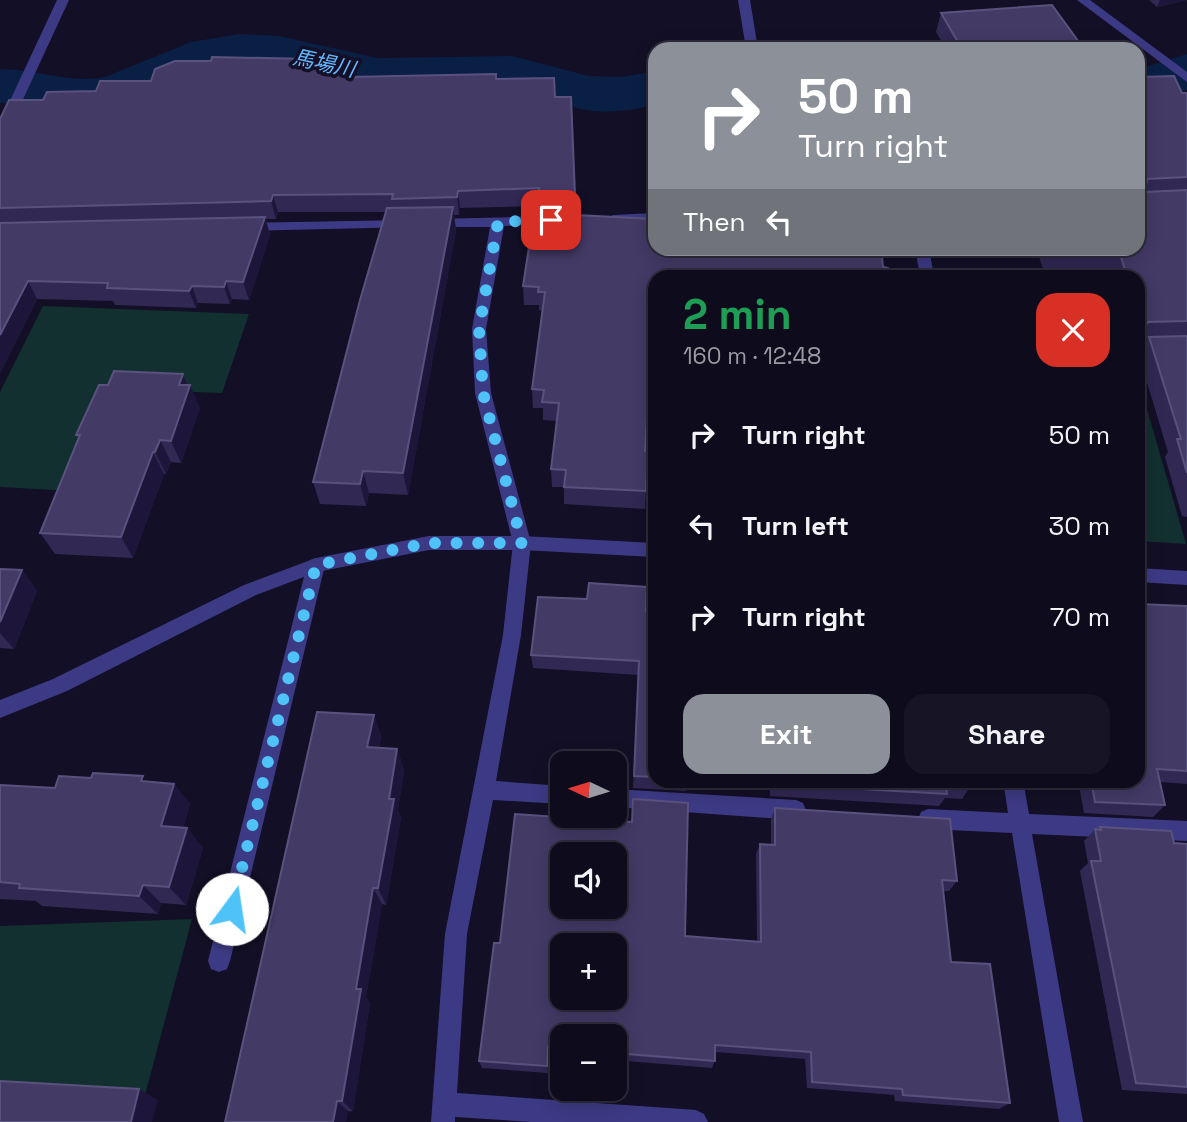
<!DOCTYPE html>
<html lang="en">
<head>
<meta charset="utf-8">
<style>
	body { margin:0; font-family:"Space Grotesk","Noto Sans JP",sans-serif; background:#171425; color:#f1f3f6; height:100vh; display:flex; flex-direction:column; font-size:26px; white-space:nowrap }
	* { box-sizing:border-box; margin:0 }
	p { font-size:23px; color:#9b9ba3 }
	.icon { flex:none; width:38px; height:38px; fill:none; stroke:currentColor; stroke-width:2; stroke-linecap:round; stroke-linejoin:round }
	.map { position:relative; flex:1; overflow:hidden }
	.panel { position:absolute; left:648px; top:270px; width:497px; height:518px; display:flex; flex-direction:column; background:#0e0b1c; border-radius:21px; box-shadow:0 4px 18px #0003,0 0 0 2px #2e2b3b }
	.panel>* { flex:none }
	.banner { position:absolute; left:648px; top:42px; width:497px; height:214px; border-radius:21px; box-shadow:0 4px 18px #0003,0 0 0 2px #2e2b3b; background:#8c9099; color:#fff; overflow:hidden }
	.needle { width:46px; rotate:274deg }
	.tools { position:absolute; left:550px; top:751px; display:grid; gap:14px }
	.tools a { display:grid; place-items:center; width:77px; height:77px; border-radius:14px; background:#0e0b1c; box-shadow:0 4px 18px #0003,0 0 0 2px #2e2b3b; font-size:35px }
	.pin { position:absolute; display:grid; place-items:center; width:60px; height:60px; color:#fff; margin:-30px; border-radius:14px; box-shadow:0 4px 10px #0006 }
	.me { position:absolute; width:77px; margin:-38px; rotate:14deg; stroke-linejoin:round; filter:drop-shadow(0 0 5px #0008) }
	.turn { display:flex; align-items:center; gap:24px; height:147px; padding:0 35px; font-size:32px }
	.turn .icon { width:91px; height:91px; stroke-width:2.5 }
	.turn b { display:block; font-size:49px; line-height:60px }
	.then { display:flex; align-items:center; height:66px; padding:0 35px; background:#0003; gap:14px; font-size:26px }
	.round { display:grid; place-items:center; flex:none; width:74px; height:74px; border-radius:21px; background:#171425 }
	.overview { display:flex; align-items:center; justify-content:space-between; height:119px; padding:0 35px }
	h1 { font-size:42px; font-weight:700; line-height:52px; color:#1e9e55 }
	.cta { display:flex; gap:14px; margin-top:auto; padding:14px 35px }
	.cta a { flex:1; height:80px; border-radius:21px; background:#8c9099; color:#fff; font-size:28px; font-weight:700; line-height:80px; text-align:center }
	.cta a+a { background:#171425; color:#f1f3f6 }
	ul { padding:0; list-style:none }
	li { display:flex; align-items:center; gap:21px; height:91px; padding:0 35px }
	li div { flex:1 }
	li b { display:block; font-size:26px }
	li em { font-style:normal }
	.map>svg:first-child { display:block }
	.green { fill:#12302f }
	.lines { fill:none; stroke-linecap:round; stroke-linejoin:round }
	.river { fill:#0a1f44; fill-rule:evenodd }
	.service { fill:#3d3a85; fill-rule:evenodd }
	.minor { fill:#3d3a85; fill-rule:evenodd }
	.tertiary { fill:#3d3a85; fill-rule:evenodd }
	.wall { fill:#312854 }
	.shaded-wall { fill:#1d163a }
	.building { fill:#433a66; stroke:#5a527e; stroke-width:2; fill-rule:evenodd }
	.route { stroke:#4fc3f7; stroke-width:12; stroke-dasharray:0 21.6 }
	.labels { text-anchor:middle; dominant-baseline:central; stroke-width:7; stroke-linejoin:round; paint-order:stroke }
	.far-water-label { font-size:21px; font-style:italic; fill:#62b6ff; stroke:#130f26 }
</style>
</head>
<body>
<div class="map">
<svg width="1187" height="1122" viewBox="0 0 1187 1122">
	<rect width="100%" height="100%" fill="#130f26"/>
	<path class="green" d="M43 306 249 314 222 393 115 389 72 491 0 487V392Z
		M1138 378 1186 544 1138 541Z
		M192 919 145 1095 0 1086V926Z"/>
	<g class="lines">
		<path class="river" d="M239 34 279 36 377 58 512 56 589 76 623 77 654 71V105C632 110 609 114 586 110 560 105 535 92 509 90 465 87 420 97 376 92 330 86 288 67 240 68 202 68 160 100 121 109 79 118 42 103 0 103V69C35 69 71 84 105 77L191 42Z
			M1187 54V90L1138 105V69Z"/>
		<path class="service" d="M316 558 322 560 325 565 230 961 227 969 219 972 211 969 208 961 307 565 310 560Z"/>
		<path class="minor" d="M57 0H69L6 136 0 140V122Z
			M738 0H750L758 49H746Z
			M654 213V221L613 223 606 219 613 215Z
			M557 216 562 217V223L504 226 486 329 491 393 531 543 521 635 496 781 562 786V804L493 800 467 934 457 1093 696 1110 704 1114 708 1122H531L455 1117V1122H431L445 934 503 635 513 543 475 393 472 329 490 227H434L427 223 434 219Z
			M406 220 413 224 411 227 245 231 238 227 245 223Z
			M915 248H929L934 276H920Z
			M1187 342V352L1138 353V343Z
			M1003 780H1023L1029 814 1187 821V841L1032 834 1083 1122H1059L1012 833 928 829 921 826 918 819 921 812 928 809 1008 813Z
			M614 789 796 800 803 803 806 810 803 817 796 820 614 807Z"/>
		<path class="tertiary" d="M1077 0H1090L1187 72V82Z
			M429 536H522L654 543V557L522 550H429L317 572 256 595 67 691 0 718V700L53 679 244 585 316 558Z
			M1138 568 1187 571V585L1138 582Z"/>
	</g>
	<path class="wall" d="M1149 0H1187L1157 7Z
		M941 13 1084 49H946L936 32Z
		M311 62H318L319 69 351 77 496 79 555 97H571L576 215 654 276V369H650L645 451 648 452 645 509 564 504V487H552L551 469 556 421 543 420V408H533L532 389 543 311 539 310V305H524L523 286 538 206 460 208 459 215H454L456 230 408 495 369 493 366 506 320 504 313 482 386 212H278L276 219H266L270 235 249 300 232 299 230 304 198 303 196 308 115 305 113 301 37 299 0 373V119L43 100 151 81Z
		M1138 77 1182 93H1187V517L1182 516 1165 457 1168 452 1139 356 1147 340 1138 341V276H1112L1111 273 1045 274 1039 257H1034L1030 248H1138Z
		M200 408 181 463 171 462 166 474H164L133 558 55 554 40 533 79 439 76 435Z
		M0 569 22 570 37 591 14 649 0 648Z
		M1187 606V784L1160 782 1165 805 1153 817 1084 813 1078 780H1138Z
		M646 611H654V780H688L686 791 633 788 638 675 533 668 531 655Z
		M374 715 381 736 379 748 397 749 404 770 398 810 401 818 386 905 382 904 366 997 370 1003 353 1111 225 1122Z
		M770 780H969L970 787 962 799 945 798 939 806 770 796Z
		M148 782 174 784 190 804 183 828H187L203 848 186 905 161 903 158 914 42 906 36 901 0 899V785L55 788Z
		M775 808 957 881 949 891H943L951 962 1010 1103 999 1109 895 1101 894 1095 807 1088 805 1059 715 1052V1061L712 1068 614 1060V1036H562V1056L550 1055 548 1073 482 1068 479 1061 500 943 685 936 757 942 756 854 760 844H771V819Z
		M1100 827 1174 843 1187 844V1094L1122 1090 1080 871 1088 863 1084 841 1095 829 1097 830Z"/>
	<path class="shaded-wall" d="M1160 0H1187L1157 7Z
		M458 191 460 208 459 215 457 197Z
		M273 195 278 212 276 219 271 201Z
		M453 207 456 230 408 495 403 473Z
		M265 217 270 235 249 300 243 282Z
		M28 281 37 299 0 373V335Z
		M226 281 232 299 230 304 224 287Z
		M192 286 198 303 196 308 189 291Z
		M183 374 189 388 190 385 200 408 181 463 171 441 179 385Z
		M160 440 171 462 166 474 155 452Z
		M153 452 164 474 133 558 121 537Z
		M363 471 369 493 366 506 360 484Z
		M22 570 37 591 14 649 0 633V622Z
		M374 715 381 736 375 768 367 747Z
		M397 749 404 770 398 810 401 818 386 905 378 888 389 799Z
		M174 784 190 804 178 846 161 826Z
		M187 828 203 848 186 905 169 887Z
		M143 885 161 903 158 914 139 896Z
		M373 888 382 904 366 997 370 1003 353 1111 342 1101 356 989Z
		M548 1047 550 1055 548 1073 547 1066Z
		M139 1089 158 1100 152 1122H131Z
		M337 1101 348 1111 346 1122H333Z"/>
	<path class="building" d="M1052 5 1084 49H962L941 13Z
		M212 57 310 59 309 62H318L316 69H349L348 77 496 74V79L554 78 555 97H571L575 195H538L539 188 458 191 457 197 392 199 393 194 273 195 271 201 0 208V119L9 100H43L47 92 96 91 100 81H151L155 69 175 61H211Z
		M1174 76 1182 93H1187V177L1147 179 1145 192 1187 190V321L1148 322 1146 325 1138 299V276H1127L1120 254 1053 255 1051 248H1138V77Z
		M453 207 403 473 363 471 360 484 313 482 360 300 387 208Z
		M576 207V215L654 219V248H881L883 267 888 268 889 276H654V351L651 350 645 451 648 452 646 491 564 487 566 470 551 469 559 403 542 402 544 390 532 389 545 292H538L539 287 523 286 535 208Z
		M265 217 243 282 226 281 224 287 192 286 189 291 107 288 108 283 28 281 0 335V223Z
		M1187 336V473L1177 439H1181L1149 337Z
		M114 371 183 374 179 385H190L171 441 160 440 155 452H153L121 537 40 533 80 435H76L99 385H108Z
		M0 569 22 570 0 622Z
		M589 583 647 587 646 611H654V777L634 776 639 661 531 655 538 597 587 599Z
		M1138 604 1187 606V771L1157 769 1165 805 1095 802 1091 780H1138Z
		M317 712 374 715 367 747 397 749 389 799H394L378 888H373L356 989H361L342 1101H337L333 1122H225Z
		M93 773 143 776 141 781 174 784 161 826 187 828 169 887 143 885 139 896 19 888 20 884 0 882V785L55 788 59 776 91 778Z
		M774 780H969L970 787 946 785 947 794 774 784Z
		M633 799 688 803 685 936 761 942 760 844 775 845V808L950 819 957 881 942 880 951 962 990 964 1010 1103 903 1095 902 1089 812 1082 811 1052 715 1045V1061L614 1053V1036H562V1049L548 1047 547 1066 479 1061 494 943H500L515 814 632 822ZM562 854H614V906H562ZM562 945H614V998H562Z
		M1100 827 1171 831 1174 843 1187 844V1087L1136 1083 1091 861H1101L1095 829 1101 830Z
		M0 1081 139 1089 131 1122H0Z"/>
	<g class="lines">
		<path class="route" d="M232 909 316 565 429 543H522L483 393 479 329 498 222 551 220"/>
	</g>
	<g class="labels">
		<g class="far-water-label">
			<text transform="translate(324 63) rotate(12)">馬場川</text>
		</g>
	</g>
</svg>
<div class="tools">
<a><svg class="needle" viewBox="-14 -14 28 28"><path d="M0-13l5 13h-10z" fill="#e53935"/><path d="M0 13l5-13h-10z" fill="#9b9ba3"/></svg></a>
<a><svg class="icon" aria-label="sound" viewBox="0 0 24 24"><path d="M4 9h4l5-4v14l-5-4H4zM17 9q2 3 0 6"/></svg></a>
<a>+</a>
<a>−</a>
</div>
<div class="pin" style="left:551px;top:220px;background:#d93025"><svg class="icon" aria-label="arrive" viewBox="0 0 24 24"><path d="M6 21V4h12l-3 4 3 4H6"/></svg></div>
<svg class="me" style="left:232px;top:909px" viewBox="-20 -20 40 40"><circle r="19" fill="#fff"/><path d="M0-13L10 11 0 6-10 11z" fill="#4fc3f7"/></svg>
<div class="banner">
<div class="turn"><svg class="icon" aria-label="right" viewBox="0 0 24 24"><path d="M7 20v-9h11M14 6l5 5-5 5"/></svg><div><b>50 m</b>Turn right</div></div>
<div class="then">Then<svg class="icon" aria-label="left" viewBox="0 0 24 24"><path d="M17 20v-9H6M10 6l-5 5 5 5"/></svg></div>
</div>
<section class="panel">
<div class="overview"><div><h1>2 min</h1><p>160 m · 12:48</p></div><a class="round" style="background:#d93025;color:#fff"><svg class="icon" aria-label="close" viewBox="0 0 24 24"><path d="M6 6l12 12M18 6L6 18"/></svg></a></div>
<ul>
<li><svg class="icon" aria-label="right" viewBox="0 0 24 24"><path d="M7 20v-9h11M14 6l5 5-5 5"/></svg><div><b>Turn right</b></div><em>50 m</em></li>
<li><svg class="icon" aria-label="left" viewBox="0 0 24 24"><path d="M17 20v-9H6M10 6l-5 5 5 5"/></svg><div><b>Turn left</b></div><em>30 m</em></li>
<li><svg class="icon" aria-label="right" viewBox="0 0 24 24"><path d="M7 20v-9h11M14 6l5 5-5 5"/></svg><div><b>Turn right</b></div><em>70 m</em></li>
</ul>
<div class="cta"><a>Exit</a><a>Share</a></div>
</section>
</div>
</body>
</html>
